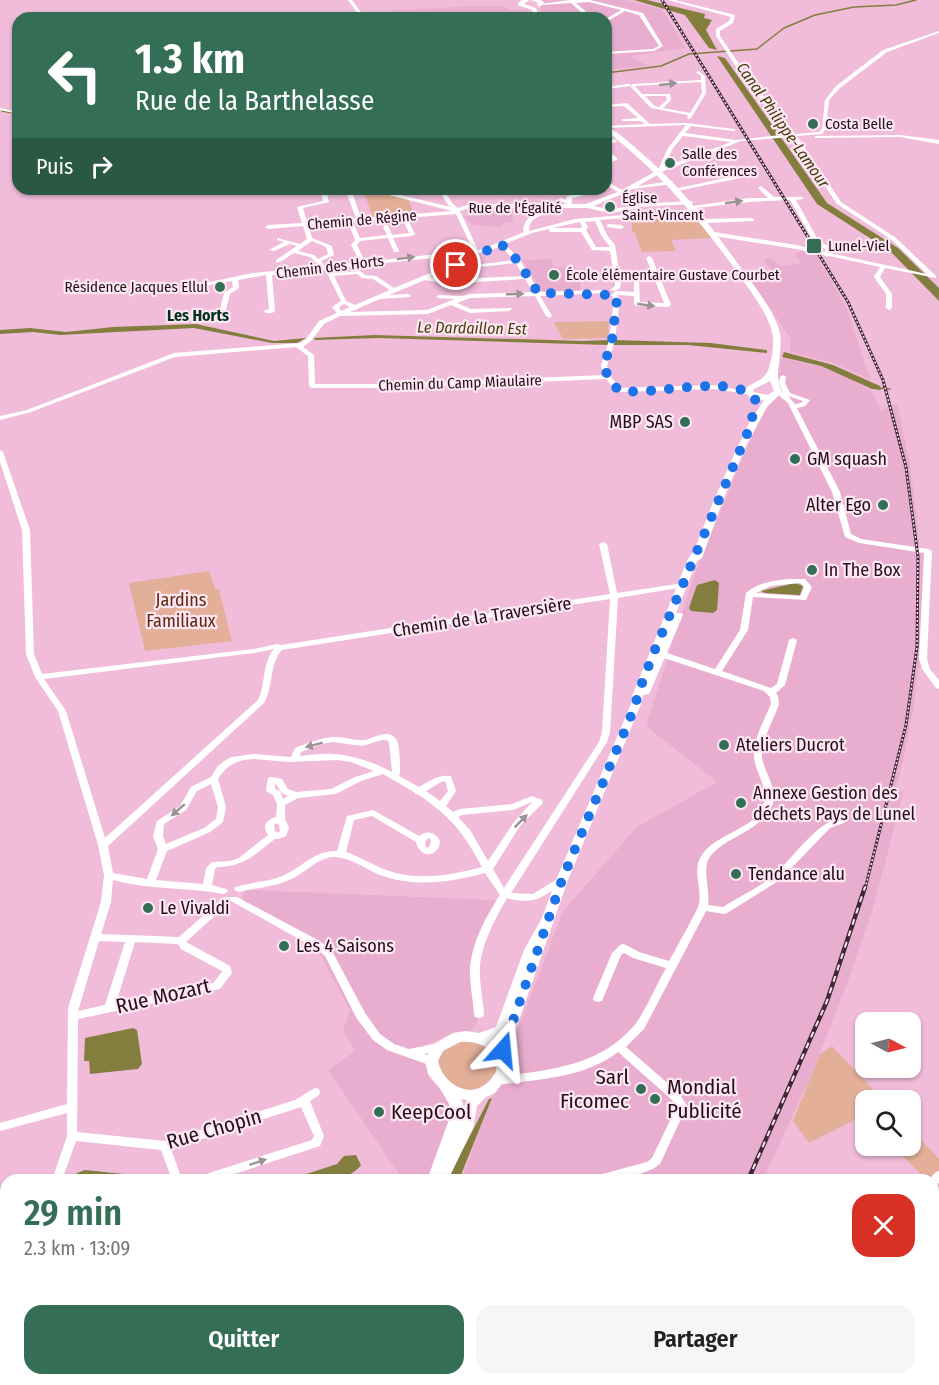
<!DOCTYPE html>
<html lang="fr">
<head>
<meta charset="utf-8">
<style>
	body { margin:0; font-family:"Fira Sans Condensed",sans-serif; background:#f6f6f6; color:#202124; height:100vh; display:flex; flex-direction:column; font-size:22px; white-space:nowrap }
	* { box-sizing:border-box; margin:0 }
	p { font-size:20px; color:#757577 }
	.icon { flex:none; width:33px; height:33px; fill:none; stroke:currentColor; stroke-width:2; stroke-linecap:round; stroke-linejoin:round }
	.map { position:relative; flex:1; overflow:hidden }
	.details { position:absolute; left:0px; top:1174px; width:939px; height:212px; display:flex; flex-direction:column; background:#fff; border-radius:18px 18px 0 0; box-shadow:0 2px 4px #0004 }
	.details>* { flex:none }
	.banner { position:absolute; left:12px; top:12px; width:600px; height:183px; border-radius:18px; box-shadow:0 2px 4px #0004; background:#356e56; color:#fff; overflow:hidden }
	.needle { width:39px; rotate:97deg }
	.fabs { position:absolute; left:855px; top:1012px; display:grid; gap:12px }
	.fabs a { display:grid; place-items:center; width:66px; height:66px; border-radius:12px; background:#fff; box-shadow:0 2px 4px #0004; font-size:30px }
	.pin { position:absolute; display:grid; place-items:center; width:51px; height:51px; color:#fff; margin:-26px; border:3px solid #fff; border-radius:50%; box-shadow:0 2px 6px #0007 }
	.me { position:absolute; width:66px; margin:-33px; rotate:18deg; stroke-linejoin:round; filter:drop-shadow(0 0 4px #0008) }
	.turn { display:flex; align-items:center; gap:21px; height:126px; padding:0 24px; font-size:27px }
	.turn .icon { width:78px; height:78px; stroke-width:2.5 }
	.turn b { display:block; font-size:42px; line-height:51px }
	.then { display:flex; align-items:center; height:57px; padding:0 24px; background:#0003; gap:12px; font-size:22px }
	.round { display:grid; place-items:center; flex:none; width:63px; height:63px; border-radius:18px; background:#f6f6f6 }
	.head { display:flex; align-items:center; justify-content:space-between; height:102px; padding:0 24px }
	h1 { font-size:36px; font-weight:600; line-height:45px; color:#356e56 }
	.action { display:flex; gap:12px; margin-top:auto; padding:12px 24px }
	.action a { flex:1; height:69px; border-radius:18px; background:#356e56; color:#fff; font-size:24px; font-weight:600; line-height:69px; text-align:center }
	.action a+a { background:#f6f6f6; color:#202124 }
	.map>svg:first-child { display:block }
	.built { fill:#e9aecf }
	.green { fill:#e3af99 }
	.water { fill:#847e3e }
	.lines { fill:none; stroke-linecap:round; stroke-linejoin:round }
	.stream { stroke:#847e3e; stroke-width:1.5 }
	.minor { fill:#fff; fill-rule:evenodd }
	.major { fill:#fff; fill-rule:evenodd }
	.rail-far1-casing { stroke:#3f2735; stroke-width:3 }
	.rail-casing { stroke:#3f2735; stroke-width:4.5 }
	.rail-far1 { stroke:#fee7f3; stroke-width:1.5; stroke-dasharray:2; stroke-linecap:butt }
	.rail { stroke:#fee7f3; stroke-width:2; stroke-dasharray:6; stroke-linecap:butt }
	.oneway { fill:#9c9398 }
	.route { stroke:#1a73e8; stroke-width:10; stroke-dasharray:0 18 }
	.poi-dot { fill:#356e56; stroke:#fee7f3; stroke-width:2 }
	.labels { text-anchor:middle; dominant-baseline:central; stroke-width:4.5; stroke-linejoin:round; paint-order:stroke }
	.far-poi-label { font-size:15px; fill:#220f1a; stroke:#fee7f3; text-anchor:start }
	.far-street-label { font-size:15px; fill:#220f1a; stroke:#fee7f3 }
	.far-water-label { font-size:16px; font-style:italic; fill:#433e09; stroke:#fee7f3 }
	.far-neighbourhood-label { font-size:16px; font-weight:bold; fill:#003221; stroke:#fee7f3 }
	.poi-label { font-size:18px; fill:#220f1a; stroke:#fee7f3; text-anchor:start }
	.park-label { font-size:18px; fill:#62280b; stroke:#fee7f3 }
	.street-label { font-size:18px; fill:#220f1a; stroke:#fee7f3 }
	.near-street-label { font-size:21px; fill:#220f1a; stroke:#fee7f3 }
	.near-poi-label { font-size:21px; fill:#220f1a; stroke:#fee7f3; text-anchor:start }
</style>
</head>
<body>
<div class="map">
<svg width="939" height="1385" viewBox="0 0 939 1385">
	<rect width="100%" height="100%" fill="#f1bcda"/>
	<path class="built" d="M541 0H625L662 9 686 48 630 56 648 66 606 70V18H543L540 6 545 2Z
		M470 6H503L509 10H527L530 18H393L390 11Z
		M482 212 512 214 513 222 502 223 503 227 472 225 463 216H476Z
		M803 250 815 253 847 309 870 379 833 363 790 352 791 339 750 279 776 277 763 259 771 258 781 266 802 263 794 254Z
		M551 259 554 267 574 266 578 270 581 291H542L522 260Z
		M782 358 822 367 847 378 870 390 881 410 897 403 910 465 917 518 919 548 925 552 922 667 918 668 913 712 903 762 894 793 904 791 872 912 847 984 810 1078 763 1180H461L563 911 637 827 717 782 646 726 692 581 766 402 776 399 782 393 775 383Z
		M246 890 496 900 492 913 477 941 471 962 478 1021 471 1031 451 1034 426 1045 425 1065 429 1078 453 1103V1119L427 1180H403L328 1070 355 1051 343 1030 350 1010 318 951 320 940 246 902 242 897Z
		M375 1380H699L697 1385H373Z"/>
	<path class="green" d="M363 189 408 199 414 214 373 218Z
		M695 211 713 238 671 240 676 251 642 252 635 233 632 232V223L652 222 649 214Z
		M609 321 608 338 563 339 554 322Z
		M209 571 215 589H219L232 641 145 651 129 583Z
		M472 1040 497 1054 499 1070C489 1083 467 1101 450 1084 444 1080 441 1070 437 1063 442 1045 455 1043 472 1040Z
		M832 1046 884 1101H866L865 1115 809 1143 793 1121 820 1054Z
		M911 1129 939 1159V1170L927 1180 893 1146H910Z"/>
	<path class="water" d="M634 0H647L705 14 704 18 712 20 706 30 717 50 709 48 685 15Z
		M717 56 725 58 827 203 898 248 939 288V301L890 251 817 204Z
		M196 324 274 341 306 338 297 343H272L194 328 60 335 33 332 0 334V330L30 328 66 332 113 327Z
		M374 335 583 341 610 340 608 345 377 338 316 340 313 338Z
		M615 340 711 343 767 350V353L688 345H613Z
		M784 352 833 365 880 386 881 390 872 389 821 366 782 357Z
		M715 580 719 583 717 610 713 613 691 611 689 608 697 585Z
		M795 583 803 586 800 595 765 593 761 591Z
		M133 1028 137 1030 142 1064 138 1069 90 1074 89 1061H84L85 1038Z
		M492 1098 459 1180H447L489 1099Z
		M356 1155 361 1165C346 1185 311 1181 288 1180L337 1164 344 1156Z
		M85 1170 133 1175 142 1180H74L77 1173Z"/>
	<g class="lines">
		<path class="stream" d="M606 73 661 66 689 54 757 49 784 28 815 15 854 7 896 5 916 0
			M2 111 18 114
			M880 388 890 389"/>
		<path class="minor" d="M348 0H352L365 18H361Z
			M570 0H590L643 13 663 46 654 51 606 54V52L653 49 659 46 639 15 625 11 606 22V19L621 10 589 2 576 3 593 18H588L571 3 542 5 540 4Z
			M668 0H675L735 15 733 23 720 31V36L750 80 795 134 819 132 822 129 825 100 836 86 883 50 939 31V33L887 52 840 88 829 100 826 129 822 134 797 136 841 202 896 238 936 276V278L885 268 880 277 892 294V308L889 310 886 308V294L874 277 880 267 829 256 827 257 824 255 796 249 714 236 711 234 714 232 796 245 825 252V249L814 242 790 200 749 202 696 208 700 210 697 212 600 220 607 235 615 245 621 283 620 288 615 291 610 290 615 286V283L610 251 592 250 581 232H551L549 231V229L532 233 505 244 520 260 529 275 532 277 531 278 539 292 603 290 605 291V293L540 296 552 316 549 318 546 316 535 296 470 298 457 303 471 309 511 308 512 309 509 311 470 313 451 305 428 314 340 316 324 324 311 341 303 347 314 355 315 384H382L604 375 601 366 609 340 614 299 611 295 616 291 634 292V278L654 276 646 258 649 256 652 258 671 305 668 307 637 306 634 304V296L617 295 620 299 615 340 607 366 611 377 620 388 715 385 753 393V395L715 389 618 392 616 391 606 379 382 388H312L309 386 308 356 296 347 175 357 31 412 0 420V416L27 410 174 353 300 343 306 339 319 321 337 313 332 307 341 301 326 271 327 270H331L333 273 360 271 365 275 376 276 394 288 466 258 470 254 272 275 275 311C272 314 266 314 263 311L269 309 266 275 238 280 239 288 230 294 224 317 221 319 218 317 224 293 233 287 232 281 188 289V287L190 286 253 273 320 266 310 257 294 253 280 262H276V260L297 246 290 244 274 251 269 250 284 242 277 240V238L300 244 307 239 303 226 268 229 265 227 268 225 302 223 297 207 323 201 320 189H326L329 202 303 208 307 222 356 218 345 189H351L361 218 452 211 365 189H375L451 207 448 205 438 189H444L452 203 458 208 470 204H568L558 200 561 198 566 200 567 196 608 188V190L572 198V203L570 204H586L618 192 606 185V181L622 190 658 170 668 148 686 125 606 128V126L645 124 641 121H622V119H624L638 118 624 106 606 107V105L627 103 650 124 686 123 734 129 736 130 734 131 691 126 685 133 736 140 790 134 746 82 716 36V29L729 21 731 17ZM683 136 731 142 664 167 673 148ZM792 137 837 204 892 240 927 274 830 253 831 248 818 240 796 200 803 199V197H774L761 186 758 188 768 198H749L693 206 692 207 695 209 575 219 529 231C530 219 534 219 544 214L545 213 542 211C530 216 525 218 523 231L524 232 483 249 478 250 460 211 470 208H587L610 213 635 209 639 213 642 211 639 207 690 204 693 202 692 201 637 204 630 195 626 193 632 189 673 184V182L671 181 638 186 664 171 741 141ZM622 194 626 197 633 206 610 209 593 206ZM456 214 473 250 365 262 357 245 360 241 388 238 394 252H398L399 251 393 238 412 236 415 234 407 218ZM402 218 409 233 392 235 389 227 386 225 383 227 387 235 360 238 353 222ZM595 221 601 235 610 247H596L586 230 588 227 585 222ZM348 222 355 240 351 245 360 262 323 266 324 265 321 261 334 255 332 246 312 238 308 225ZM580 222 582 227 581 228H552ZM312 241 326 247 328 254 318 259 314 255 298 251ZM501 246 514 260 475 265 472 272 474 279 447 280 430 277 470 260 477 253 486 252ZM516 263 523 276 479 278 478 272 479 267ZM357 274 362 278 373 279 390 290 355 305 346 301 334 276ZM525 279 533 292 469 294 463 296 439 295 437 296V298L455 299 427 310 349 312 358 309 359 308 380 299 410 297 411 296 408 294 389 295 425 280 447 284ZM655 280 664 303 640 302 639 281ZM344 304 350 307 341 311 339 307Z
			M698 71 705 76 706 93 691 118 689 119 687 118 688 115 651 108 630 86 633 84 701 80V76L696 72ZM701 82 702 93 690 113 663 108 671 100 670 94H642L635 86ZM645 96H666L667 100 659 107 655 106Z
			M628 84H630V86L606 89V87Z
			M0 108 18 112V114L0 110Z
			M900 135 939 140V144L900 137 816 138 814 137 816 136Z
			M606 138 616 140 617 141 614 143 606 141Z
			M606 149 617 158V160L606 164V160L611 159 606 154Z
			M753 172 755 173V175L677 191 674 189Z
			M261 189H296L293 191 268 193Z
			M752 218 754 219V221L705 223 702 221 705 219Z
			M609 224 621 225 624 227 621 229 607 227V225Z
			M783 375 786 377 785 383 790 393 810 400 805 406 797 408 840 492 851 534 861 539 928 549 932 551 927 659 930 669 939 680V689L936 688 922 669 919 659 924 553 859 543 845 537 832 492 788 403 775 392 778 390 783 393 779 383 780 377ZM788 396 803 401 801 403 795 404Z
			M0 450 3 452 30 530 34 654 42 674 254 649 277 644 281 645 610 594 599 544 603 542 607 544 617 593 684 583 688 585 684 587 618 598 610 732 607 742 511 893 533 894 559 878H565L567 880 565 882C544 896 535 906 507 898 496 917 481 945 480 967 479 982 483 999 484 1014L483 1017 479 1018 475 1017 474 1014C473 999 469 980 470 966 473 941 486 916 500 895L485 873C451 882 415 888 380 875 365 869 351 857 333 857 319 858 309 869 297 876 279 887 258 887 239 892L236 891 234 889 236 887C251 882 268 882 282 876 302 868 314 850 337 851L347 816 373 810 419 836C427 830 435 832 440 841 439 858 420 859 416 842L372 816 354 820 346 852C361 857 374 866 389 871 419 881 453 875 482 867 463 832 452 818 419 795L415 794 414 792 383 774 361 781 336 794 298 798 285 805V819L289 828 286 836 279 839H275C255 854 244 867 217 867L215 869 212 885 226 889 228 891 226 893 223 894C187 887 149 890 113 880L111 902 101 934 179 937 224 897H237L321 942 332 951 365 1013 380 1034 394 1044 409 1049 439 1043 443 1044 444 1047 443 1050 424 1054 436 1059 437 1062 436 1065 432 1066 387 1050 373 1040 357 1019 325 956 315 948 231 901 186 942 230 966 232 973 220 989 78 1019 77 1132 165 1141 295 1100 315 1088 319 1089 320 1092 319 1095 310 1101 324 1136 320 1146 216 1180H197L199 1177 203 1175 312 1140 314 1136 301 1107 171 1149 182 1180H172L161 1150 76 1141 62 1180H52L67 1136V1113L0 1131V1123L67 1104 68 1008 101 902 104 875 98 845 58 711 35 677 26 654 22 530 0 462ZM610 599 602 732 599 742 504 888 493 869 520 826 542 804 543 802 542 800 532 796 512 804 460 809 453 812 446 806 456 791 451 776C438 774 430 781 419 787L399 776 400 772C400 765 400 744 396 739 388 728 374 738 365 740 355 741 346 737 336 737 322 737 308 743 295 748L291 757 253 754 232 757 224 761 217 767 211 777 191 787 180 806 157 821 153 836 158 849 147 879 113 873 108 846 264 703C274 686 269 663 282 650ZM274 649C262 663 266 683 258 700L105 838 66 711 44 679 254 653ZM382 740H386L389 742 392 772C375 763 353 755 333 754 322 753 311 755 300 756L301 752 322 744 333 742 362 746ZM253 759 289 762 337 760 351 762 374 771 355 777 331 789 296 792 288 789 282 779 271 777 268 778 266 790 267 792 273 795 277 804 276 817C266 820 262 826 268 835L239 858 230 861 212 862 206 868 203 884 156 880 167 851 210 832 223 822 226 807 218 779C227 765 237 760 253 759ZM445 781 448 791 440 801 426 791 441 782ZM275 783 282 793 288 796 283 799 280 791 275 789ZM211 784 218 807 216 819 204 828 166 844 163 836 164 824 186 810 197 791ZM532 802 514 822 488 861 470 830 458 817 462 815 513 810ZM276 823 279 825 280 831 278 833 275 831 274 825ZM429 838 431 840 430 846 427 848 425 846 426 840ZM99 941 125 942 105 1005 78 1011ZM135 942 178 944 181 949 222 971V972L213 983 116 1003Z
			M790 579H805L812 587 806 600 753 597 748 630 722 671 771 688 777 684 789 640 793 638 797 640 785 685 776 693 778 696 779 704C774 719 761 741 762 757 764 773 779 789 772 806 760 834 715 839 707 863 704 876 710 891 708 905L723 907C739 897 760 887 774 875 792 860 820 816 844 819L846 821 844 823 830 828 780 880 727 913 724 914 706 911 644 1029 626 1047 679 1093 686 1104 685 1110 660 1164C644 1177 610 1180 590 1180L591 1177 647 1162 652 1158 675 1110 676 1105 671 1099 618 1052C585 1078 538 1079 498 1085L494 1084 493 1081 494 1078 498 1077C544 1070 593 1068 628 1032 631 1029 635 1025 637 1022 648 1005 656 986 666 968L633 958 624 953 621 955 602 1001 598 1002 594 1001 593 998 612 953 620 945 623 944 626 945 639 952 669 961C676 949 682 937 689 925 692 918 697 911 699 904 702 889 693 872 700 858 714 833 753 831 763 806 770 789 755 773 754 757 752 741 765 719 771 704L770 697 764 691 652 654 651 652 655 650H658L715 669 740 630 746 593C757 583 774 580 790 579ZM800 583 804 587 800 596 756 593 771 586Z
			M939 1171V1183L933 1186V1180H928L935 1173Z
			M6 1239V1249L0 1250V1240Z
			M6 1285V1303L4 1307 0 1308V1290L2 1286Z
			M0 1311 6 1312V1322L0 1321Z
			M138 1380H195L193 1384 191 1385H134L136 1381Z
			M214 1380H226L227 1385H215Z
			M264 1380H282L284 1384 260 1385 262 1381Z
			M427 1380H439L438 1385H426Z
			M700 1380H714L712 1385H698Z"/>
		<path class="major" d="M522 0H529L524 4 536 8 540 18H534L532 10 518 5V3Z
			M531 0H540L544 2 540 7 537 5 538 3Z
			M606 126C618 132 629 142 639 151 680 185 712 227 743 271 756 289 772 308 779 329 785 350 772 372 782 392L767 407 746 446 723 500 702 558 697 561 676 613H682L683 615 650 692 649 694 643 695 641 704 568 880 510 1046V1073L495 1093 486 1097 477 1106 473 1128 448 1180H427L451 1114 449 1104 441 1090 428 1074 425 1060 434 1044 453 1033 465 1031 479 1033 496 1027 524 950 542 918 556 880 631 704 632 696 688 559 694 551 714 500 738 446 749 423 764 400 753 401 745 392 746 388C758 379 766 381 770 364 773 354 774 342 772 332 766 310 750 291 737 272 699 219 659 171 606 131ZM770 381 774 391 768 395 753 392 754 389ZM500 1036 498 1042 493 1038ZM460 1042C475 1041 486 1045 496 1056 496 1061 497 1067 496 1071 496 1073 492 1077 491 1079 473 1102 443 1085 438 1061L443 1051ZM461 1099 467 1100 464 1107Z
			M350 1380H366L364 1385H348Z"/>
		<g class="rail-far1-casing">
			<path id="rail-far1" d="M662 0 848 302 883 380 906 467 918 557 917 647 906 725 865 889"/>
		</g>
		<g class="rail-casing">
			<path id="rail" d="M748 1180 827 1001 865 887
				M681 1385 682 1380"/>
		</g>
		<use href="#rail-far1" class="rail-far1"/>
		<use href="#rail" class="rail"/>
	</g>
	<defs><path id="oneway-solid" d="M-6-.8H1V-3.2L6.5 0L1 3.2V.8H-6Z" transform="scale(1.5)"/></defs>
	<g class="oneway">
		<use href="#oneway-solid" transform="translate(668 84) rotate(-6)"/>
		<use href="#oneway-solid" transform="translate(734 202) rotate(-8)"/>
		<use href="#oneway-solid" transform="translate(406 258) rotate(-7)"/>
		<use href="#oneway-solid" transform="translate(515 294) rotate(-2)"/>
		<use href="#oneway-solid" transform="translate(646 305) rotate(8)"/>
		<use href="#oneway-solid" transform="translate(314 745) rotate(165)"/>
		<use href="#oneway-solid" transform="translate(178 810) rotate(139)"/>
		<use href="#oneway-solid" transform="translate(521 821) rotate(-45)"/>
		<use href="#oneway-solid" transform="translate(258 1162) rotate(-18)"/>
	</g>
	<g class="lines">
		<path class="route" d="M456 265 471 257 476 251H486L501 244 518 261 538 293 614 295 617 299 612 340 604 366 608 377 618 390C649 398 738 370 756 401L750 427 654 652 637 696 636 704 562 880 503 1050"/>
	</g>
	<g class="poi-dot">
		<circle cx="813" cy="124" r="6"/>
		<circle cx="670" cy="163" r="6"/>
		<circle cx="610" cy="207" r="6"/>
		<rect x="806" y="238" width="16" height="16" rx="3"/>
		<circle cx="554" cy="275" r="6"/>
		<circle cx="220" cy="287" r="6"/>
		<circle cx="685" cy="422" r="6"/>
		<circle cx="795" cy="459" r="6"/>
		<circle cx="883" cy="505" r="6"/>
		<circle cx="812" cy="570" r="6"/>
		<circle cx="724" cy="745" r="6"/>
		<circle cx="741" cy="803" r="6"/>
		<circle cx="736" cy="874" r="6"/>
		<circle cx="148" cy="908" r="6"/>
		<circle cx="284" cy="946" r="6"/>
		<circle cx="641" cy="1089" r="6"/>
		<circle cx="655" cy="1099" r="6"/>
		<circle cx="379" cy="1112" r="6"/>
	</g>
	<g class="labels">
		<g class="far-poi-label">
			<text x="825" y="124">Costa Belle</text>
			<text x="682" y="154">Salle des<tspan x="682" dy="17">Conférences</tspan></text>
			<text x="622" y="198">Église<tspan x="622" dy="17">Saint-Vincent</tspan></text>
			<text x="828" y="246">Lunel-Viel</text>
			<text x="566" y="275">École élémentaire Gustave Courbet</text>
			<text x="208" y="287" text-anchor="end">Résidence Jacques Ellul</text>
		</g>
		<g class="far-street-label">
			<text x="515" y="208">Rue de l'Égalité</text>
			<text transform="translate(362 220) rotate(-5)">Chemin de Régine</text>
			<text transform="translate(330 267) rotate(-7)">Chemin des Horts</text>
			<text transform="translate(460 383) rotate(-2)">Chemin du Camp Miaulaire</text>
		</g>
		<g class="far-water-label">
			<text transform="translate(783 125) rotate(55)">Canal Philippe-Lamour</text>
			<text transform="translate(472 328) rotate(1)">Le Dardaillon Est</text>
		</g>
		<g class="far-neighbourhood-label">
			<text x="198" y="315">Les Horts</text>
		</g>
		<g class="poi-label">
			<text x="673" y="422" text-anchor="end">MBP SAS</text>
			<text x="807" y="459">GM squash</text>
			<text x="871" y="505" text-anchor="end">Alter Ego</text>
			<text x="824" y="570">In The Box</text>
			<text x="736" y="745">Ateliers Ducrot</text>
			<text x="753" y="793">Annexe Gestion des<tspan x="753" dy="21">déchets Pays de Lunel</tspan></text>
			<text x="748" y="874">Tendance alu</text>
			<text x="160" y="908">Le Vivaldi</text>
			<text x="296" y="946">Les 4 Saisons</text>
		</g>
		<g class="park-label">
			<text x="181" y="600">Jardins<tspan x="181" dy="21">Familiaux</tspan></text>
		</g>
		<g class="street-label">
			<text transform="translate(482 617) rotate(-9)">Chemin de la Traversière</text>
		</g>
		<g class="near-street-label">
			<text transform="translate(163 996) rotate(-13)">Rue Mozart</text>
			<text transform="translate(214 1129) rotate(-16)">Rue Chopin</text>
		</g>
		<g class="near-poi-label">
			<text x="629" y="1077" text-anchor="end">Sarl<tspan x="629" dy="24">Ficomec</tspan></text>
			<text x="667" y="1087">Mondial<tspan x="667" dy="24">Publicité</tspan></text>
			<text x="391" y="1112">KeepCool</text>
		</g>
	</g>
</svg>
<div class="fabs">
<a><svg class="needle" viewBox="-14 -14 28 28"><path d="M0-13l5 13h-10z" fill="#e53935"/><path d="M0 13l5-13h-10z" fill="#757577"/></svg></a>
<a><svg class="icon" aria-label="search" viewBox="0 0 24 24"><circle cx="10" cy="10" r="6"/><path d="M15 15l6 6"/></svg></a>
</div>
<div class="pin" style="left:456px;top:265px;background:#d93025"><svg class="icon" aria-label="arrive" viewBox="0 0 24 24"><path d="M6 21V4h12l-3 4 3 4H6"/></svg></div>
<svg class="me" style="left:503px;top:1050px" viewBox="-20 -20 40 40"><path d="M0-17L14 15 0 8-14 15z" fill="#1a73e8" stroke="#fff" stroke-width="4"/></svg>
<div class="banner">
<div class="turn"><svg class="icon" aria-label="left" viewBox="0 0 24 24"><path d="M17 20v-9H6M10 6l-5 5 5 5"/></svg><div><b>1.3 km</b>Rue de la Barthelasse</div></div>
<div class="then">Puis<svg class="icon" aria-label="right" viewBox="0 0 24 24"><path d="M7 20v-9h11M14 6l5 5-5 5"/></svg></div>
</div>
<section class="details">
<div class="head"><div><h1>29 min</h1><p>2.3 km · 13:09</p></div><a class="round" style="background:#d93025;color:#fff"><svg class="icon" aria-label="close" viewBox="0 0 24 24"><path d="M6 6l12 12M18 6L6 18"/></svg></a></div>
<div class="action"><a>Quitter</a><a>Partager</a></div>
</section>
</div>
</body>
</html>
